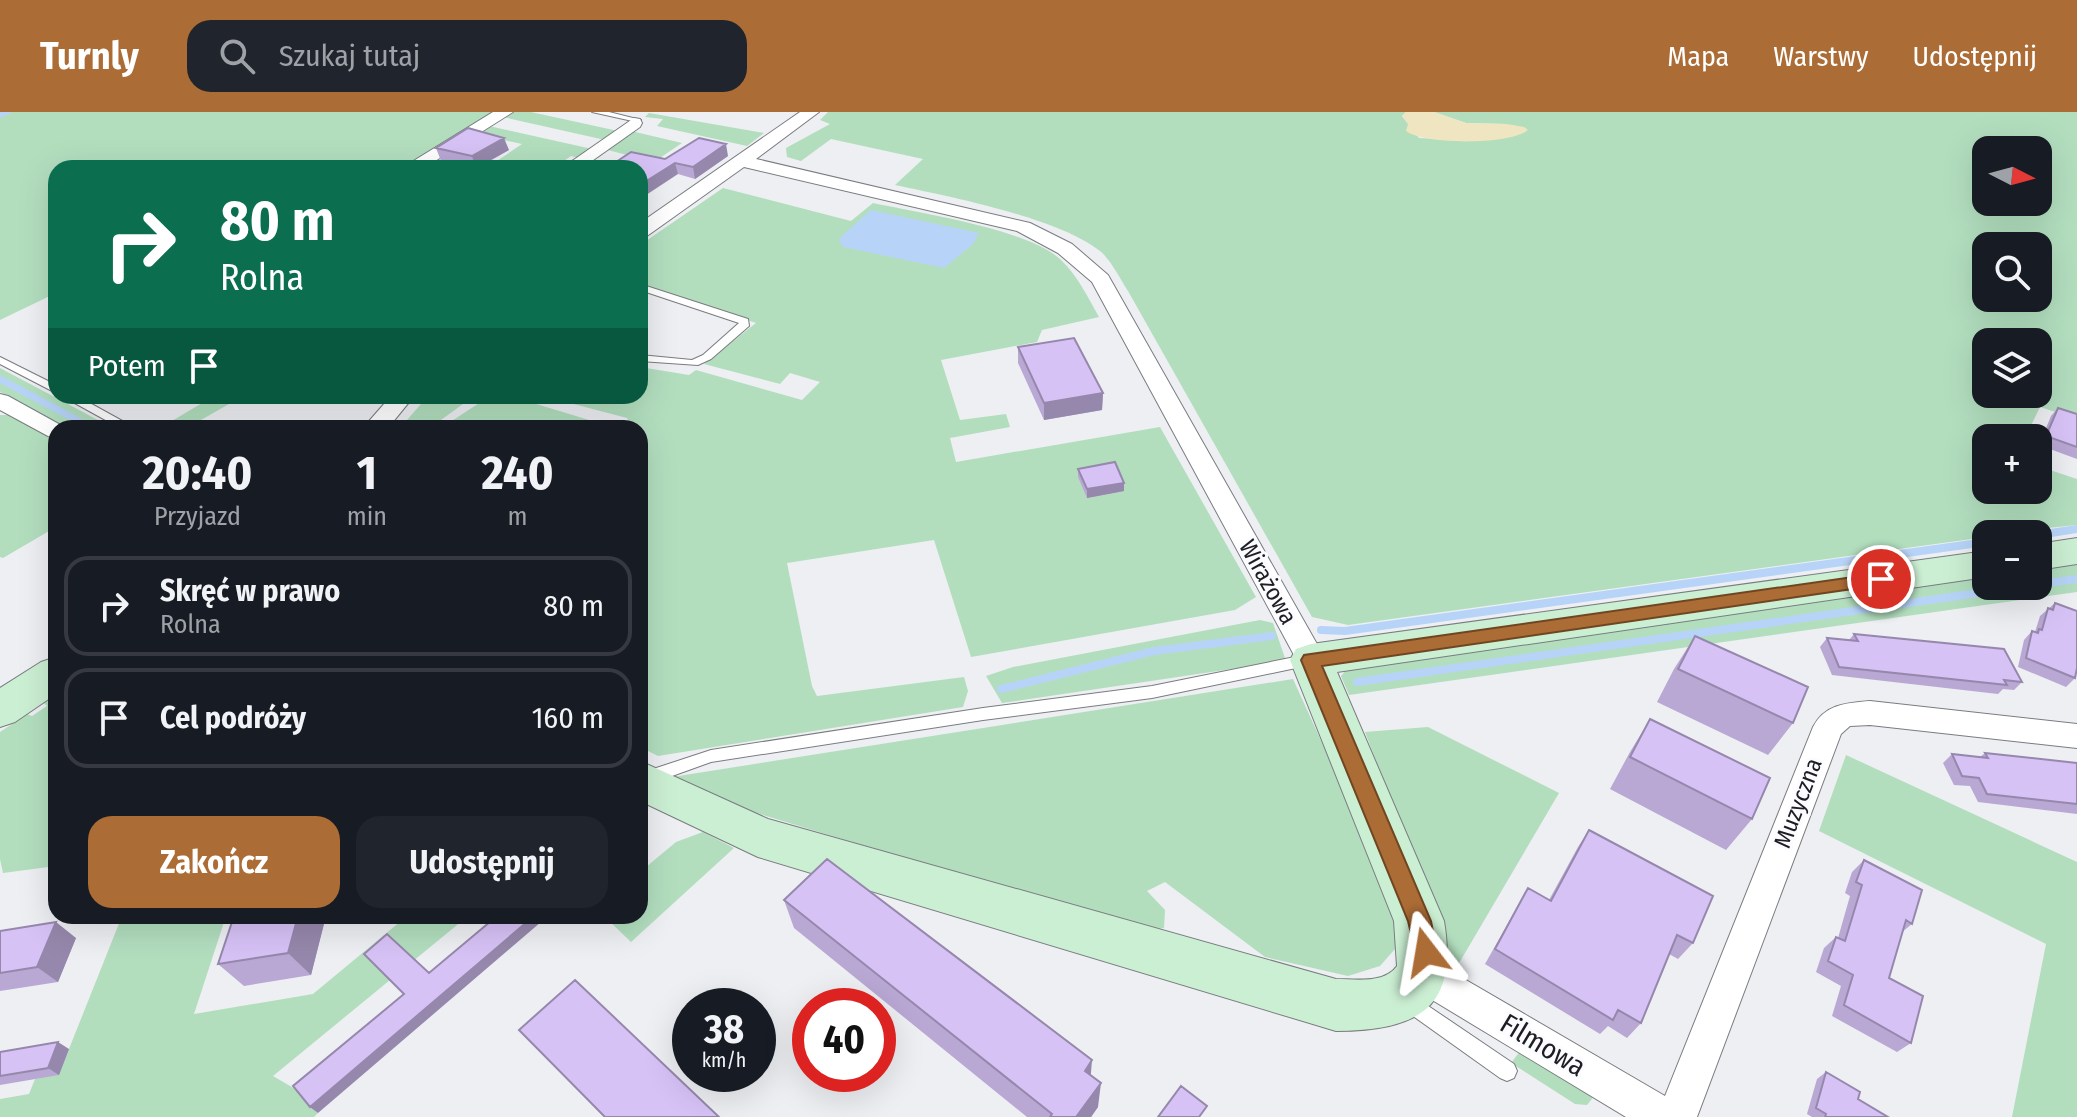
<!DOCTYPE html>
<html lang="pl">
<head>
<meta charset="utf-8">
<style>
	body { margin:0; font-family:"Fira Sans Condensed",sans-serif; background:#20242c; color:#f1f3f6; height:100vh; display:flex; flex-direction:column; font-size:30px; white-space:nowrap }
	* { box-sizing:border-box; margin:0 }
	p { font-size:26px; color:#9ea1a6 }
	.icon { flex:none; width:44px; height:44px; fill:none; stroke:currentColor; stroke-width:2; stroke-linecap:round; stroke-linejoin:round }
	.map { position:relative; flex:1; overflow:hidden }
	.details { position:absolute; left:48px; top:308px; width:600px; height:504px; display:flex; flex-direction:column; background:#171b24; border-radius:24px; box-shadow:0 8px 32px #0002 }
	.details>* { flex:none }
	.hud { position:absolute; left:48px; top:48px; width:600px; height:244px; border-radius:24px; box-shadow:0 8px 32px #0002; background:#0b6e4f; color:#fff; overflow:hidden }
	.needle { width:52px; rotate:96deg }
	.tools { position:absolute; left:1972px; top:24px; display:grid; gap:16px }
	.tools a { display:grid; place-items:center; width:80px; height:80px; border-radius:16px; background:#171b24; box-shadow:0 8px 32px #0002; font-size:40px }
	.speed { position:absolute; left:672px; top:876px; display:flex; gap:16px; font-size:40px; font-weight:700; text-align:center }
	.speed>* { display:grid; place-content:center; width:104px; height:104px; border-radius:50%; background:#171b24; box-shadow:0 8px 32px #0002; line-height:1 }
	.speed small { font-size:20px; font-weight:400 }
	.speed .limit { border:12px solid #d22; background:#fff; color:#111 }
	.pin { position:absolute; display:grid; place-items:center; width:68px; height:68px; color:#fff; margin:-34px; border:4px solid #fff; border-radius:50%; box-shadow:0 2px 8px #0007 }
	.me { position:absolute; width:88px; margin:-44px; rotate:346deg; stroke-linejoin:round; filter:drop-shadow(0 0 6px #0008) }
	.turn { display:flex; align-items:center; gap:28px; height:168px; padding:0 40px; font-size:36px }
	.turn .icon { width:104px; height:104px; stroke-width:2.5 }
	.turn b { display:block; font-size:56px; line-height:68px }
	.then { display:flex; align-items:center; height:76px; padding:0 40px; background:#0003; gap:16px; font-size:30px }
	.eta { display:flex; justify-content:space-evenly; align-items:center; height:136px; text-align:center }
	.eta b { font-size:48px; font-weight:700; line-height:56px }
	.action { display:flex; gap:16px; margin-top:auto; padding:16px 40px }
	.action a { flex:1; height:92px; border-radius:24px; background:#ac6c35; color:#fff; font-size:32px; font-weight:700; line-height:92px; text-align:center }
	.action a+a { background:#20242c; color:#f1f3f6 }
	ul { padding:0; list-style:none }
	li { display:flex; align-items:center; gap:24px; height:100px; margin:0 16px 12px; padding:0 24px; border:4px solid #363941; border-radius:24px }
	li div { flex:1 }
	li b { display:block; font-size:30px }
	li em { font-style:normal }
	header { display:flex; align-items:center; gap:48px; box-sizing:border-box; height:112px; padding:0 40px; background:#ac6c35; color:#fff }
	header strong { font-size:38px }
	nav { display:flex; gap:44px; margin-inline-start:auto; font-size:28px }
	.search { width:560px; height:72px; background:#20242c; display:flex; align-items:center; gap:20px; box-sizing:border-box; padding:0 28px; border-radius:24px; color:#9ea1a6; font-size:30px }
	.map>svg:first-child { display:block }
	.green { fill:#b2debe; fill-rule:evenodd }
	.sand { fill:#efe5c0 }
	.water { fill:#b7d4f8 }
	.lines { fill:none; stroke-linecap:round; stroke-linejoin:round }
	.stream-far2 { stroke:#b7d4f8; stroke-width:5 }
	.stream-far1 { stroke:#b7d4f8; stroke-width:7 }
	.stream { stroke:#b7d4f8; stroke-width:8 }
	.lane-casing { stroke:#7a7c80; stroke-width:2 }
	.street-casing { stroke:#7a7c80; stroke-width:2 }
	.secondary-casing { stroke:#7a7c80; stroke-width:2 }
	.lane { fill:#fff; fill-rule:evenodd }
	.street { fill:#fff; fill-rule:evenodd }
	.secondary { fill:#cbefd3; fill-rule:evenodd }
	.wall { fill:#b9a7d4 }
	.shaded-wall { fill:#9688ac }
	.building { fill:#d7c2f6; stroke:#9688ac; stroke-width:2 }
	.route { fill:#ac6c35; stroke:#704622; stroke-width:2 }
	.labels { text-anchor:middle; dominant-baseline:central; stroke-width:6; stroke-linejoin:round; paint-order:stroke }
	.street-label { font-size:24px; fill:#1e1e20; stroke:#fbfcff }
	.near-street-label { font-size:28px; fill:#1e1e20; stroke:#fbfcff }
</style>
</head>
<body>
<header>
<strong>Turnly</strong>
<div class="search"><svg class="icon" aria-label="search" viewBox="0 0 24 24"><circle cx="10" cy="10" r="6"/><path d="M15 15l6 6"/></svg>Szukaj tutaj</div>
<nav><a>Mapa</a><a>Warstwy</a><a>Udostępnij</a></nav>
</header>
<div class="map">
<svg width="2077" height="1005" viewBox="0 0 2077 1005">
	<rect width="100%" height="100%" fill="#edeff3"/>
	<path class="green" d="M0 0H497L403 56H56V181L0 208Z
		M512 0H531L618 19 605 28 503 5Z
		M828 0H1406L1402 4 1419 26 1472 29 1507 12 1466 11 1434 0H2077V307L2040 295 2025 326H1986V378H2038V354L2077 367V413L1986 422V425L1348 513 1312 505 1128 179C1120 167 1111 148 1100 139 1056 105 951 85 895 73L923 47 831 27 801 49 787 45 786 36 830 12 820 8ZM1986 38H2038V90H1986ZM1986 134H2038V186H1986ZM1986 230H2038V282H1986Z
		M649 1 764 21 747 34 657 14 663 7 645 5Z
		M489 14 592 37 579 46 571 44 554 56H513L494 51 522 32 476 22Z
		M631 19 682 31 654 50 604 37Z
		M723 76 851 109 873 91C919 101 1029 117 1061 148 1078 164 1088 186 1099 205L1042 218 1037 230 941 248 960 308 1006 302 1010 315 950 326 956 350 1160 315 1256 485 1235 498 971 545 934 428 787 451 812 574 817 584 964 565 968 579 963 595 658 644 640 635V316H632L627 306 543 284H640V255L689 263 696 258 802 288 820 270 790 261 780 272 704 252 756 211 640 171V133Z
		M0 256 113 316H68L0 280Z
		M214 284H243L187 316H160Z
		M428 284H474L430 316H400Z
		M490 284H510L599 311 603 316H441Z
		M0 303H9L56 329V415L3 446 0 445Z
		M2077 447V480L1349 583 1341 564 1346 558 1986 460V474H2038V453Z
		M1260 508 1273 511 1286 549 1002 591 986 564 1013 555Z
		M1293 567 1393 787 1402 829 1380 854 1348 864 1265 845 1165 770 1147 779 1165 798 1164 816 1146 819 740 696 672 665Z
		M56 581V754L3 761 0 747V620L27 602 32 604 47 594 43 590Z
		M1428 615 1559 681 1455 858 1365 620Z
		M1846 643 2077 750V1005H2012L2046 832 1819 719Z
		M703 720 734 736 631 830 604 804H640V760L676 730Z
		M122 804H226L194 902 313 882 407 804H468L273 964 302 981 318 1001 314 1005H0V987L29 982 35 967 59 962Z
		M1521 938 1596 982 1587 993 1575 992 1511 951Z"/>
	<path class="sand" d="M1406 0H1434L1466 11 1507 12 1524 15 1528 18C1511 33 1425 33 1406 19L1408 12 1402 4Z"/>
	<path class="water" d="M871 98 979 121 973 132 944 156 843 135 839 128 842 124Z"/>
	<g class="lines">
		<path class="stream-far2" d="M0 3 8 0"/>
		<path class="stream-far1" d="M0 267 92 316"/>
		<path class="stream" d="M2038 423 2077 417
			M2038 472 2077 467
			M1321 518 1345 519 1986 430
			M1357 570 2027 474
			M1001 577 1154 539 1272 524"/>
		<g class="lane-casing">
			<path id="lane" d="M592 0H609L641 8 637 10Z
				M640 172 748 207 749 214 711 247 698 253 640 249V243L692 248 703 243 739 211 640 178Z
				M0 245 56 273V281L0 252Z
				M62 284H77L135 316H120Z
				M1310 542 1315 544 1317 548 1315 552 1152 586 983 608 711 650 647 673 640 668 641 661 711 638 983 596 1152 574Z
				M1406 879 1514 952 1517 959 1514 966 1507 969 1500 966 1399 894 1397 888 1399 882Z"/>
		</g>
		<g class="street-casing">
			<path id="street" d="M493 0H513L424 56H402Z
				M800 0H819L756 47 1030 111 1072 132 1108 163 1326 548 1321 556 1311 559 1301 556 1092 170 1058 141 1017 119 744 55 647 124 640 126V111Z
				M634 6 640 7 642 11 640 15 582 56H562Z
				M0 282 8 284 66 316H56V326L48 324 0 298Z
				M391 284H414L388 316H363Z
				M1870 589 2077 612V636L1870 613 1850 614 1841 622 1697 1005H1626L1409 874 1404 862 1409 850 1422 845 1435 850 1665 984 1813 615C1825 592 1846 591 1870 589Z"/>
		</g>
		<g class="secondary-casing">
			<path id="secondary" d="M2077 426V452L2038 458V432Z
				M1986 439V465L1337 560 1444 809C1459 898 1417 918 1336 919L758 745 640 689V649L768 707 1336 867C1356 867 1384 872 1397 854L1394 809 1290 548 1296 537 1311 532Z
				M56 545V582L15 610 0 615V576L41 550Z"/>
		</g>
		<use href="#lane" class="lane"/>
		<use href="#street" class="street"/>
		<use href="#secondary" class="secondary"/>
	</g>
	<path class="wall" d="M436 36 509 38 478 56H473L441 49Z
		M728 44 695 67 678 62 665 47Z
		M1018 235 1103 281 1102 298 1044 308 1018 251Z
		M2058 296 2077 302V347L2039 333 2051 304Z
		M1078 357 1124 379 1087 386 1078 365Z
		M2055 491 2075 566 2066 575 2018 555 2024 528 2032 519 2035 520 2040 504Z
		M1854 522 2022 570 2014 578 2003 577 1998 582 1832 563 1820 535 1827 526 1849 528Z
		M1695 524 1793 611 1768 643 1657 590 1674 557Z
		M1650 607 1752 707 1726 738 1610 677 1630 640Z
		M1985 641 2077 651V702L1978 690 1970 674 1954 673 1943 651 1952 642 1980 645Z
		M1589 718 1693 831 1678 847 1669 842 1641 911 1627 926 1608 914 1600 922 1485 852 1528 776 1549 788 1578 735Z
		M1864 748 1912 812 1902 820 1889 866 1911 931 1897 940 1832 904 1841 874 1816 860 1824 836 1836 825 1838 826 1850 784 1845 781 1852 760Z
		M784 788 1091 963 1098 995 1091 1005H1027L794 816Z
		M326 804 311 863 244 874 218 852Z
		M0 819 76 826 58 870 0 879Z
		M519 918 719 1005H604Z
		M69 937 59 963 0 973V940Z
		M1826 960 1858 987 1888 1005H1812L1807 1002 1817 967Z"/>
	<path class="shaded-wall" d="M504 26 509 38 476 56 472 44Z
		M726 32 728 44 695 67 693 55Z
		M675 51 678 62 640 87V73Z
		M1103 281 1102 298 1044 308V291Z
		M1124 371V379L1087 386V377Z
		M298 804H326L311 863 288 841Z
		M534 804H548L318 1001 310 995Z
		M56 810 76 826 58 870 37 855Z
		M58 930 69 937 59 963 48 956Z
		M1092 948 1090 973 1085 959Z
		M1101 971 1098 995 1091 1005H1076Z"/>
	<path class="building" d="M468 16 504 26 472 44 436 36Z
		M699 26 726 32 693 55 675 51 640 73V56H607L631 40 665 47Z
		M1074 226 1103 281 1044 291 1018 235Z
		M2058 296 2077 302V335L2046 324Z
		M1115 350 1124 371 1087 377 1078 357Z
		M2055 491 2077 499V556L2075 566 2026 546 2032 519 2038 521 2039 517 2042 518 2048 496 2053 498Z
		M1854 522 2004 537 2022 570 2004 568 2007 573 1839 555 1827 526 1858 529Z
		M1695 524 1808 575 1793 611 1678 557Z
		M1650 607 1770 666 1752 707 1630 645Z
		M1985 641 2077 651V692L1987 682 1979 666 1962 664 1952 642 1988 646Z
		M1589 718 1713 784 1693 831 1677 823 1641 911 1618 898 1613 908 1495 837 1528 776 1551 789Z
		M827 747 1092 948 1085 959 1101 971 1076 1005H1050L1052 1002 784 788Z
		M1864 748 1922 778 1912 812 1906 808 1889 866 1923 884 1911 931 1844 893 1853 863 1828 849 1836 825 1845 829 1862 773 1856 770Z
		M234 804H298L288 841 218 852Z
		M497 804H534L310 995 293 974 404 882 364 842 387 822 429 861Z
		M56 810 37 855 0 861V819Z
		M575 868 719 1005H605L519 918Z
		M58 930 48 956 0 964V940Z
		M1826 960 1860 980 1858 987 1888 1005H1825L1826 1002 1816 996Z
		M1181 974 1207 994 1199 1005H1158Z"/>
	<path class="route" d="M1881 461 1887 463 1890 467 1887 472 1322 554 1431 809 1437 840 1434 847 1426 851 1417 847 1408 809 1301 548 1304 543Z"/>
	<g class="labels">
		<g class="street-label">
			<text transform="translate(1268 470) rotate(61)">Wirażowa</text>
			<text transform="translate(1798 691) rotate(-69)">Muzyczna</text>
		</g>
		<g class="near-street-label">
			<text transform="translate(1543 933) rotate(31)">Filmowa</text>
		</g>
	</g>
</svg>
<div class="tools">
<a><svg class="needle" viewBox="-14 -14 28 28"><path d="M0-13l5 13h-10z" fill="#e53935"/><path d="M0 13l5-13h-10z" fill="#9ea1a6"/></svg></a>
<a><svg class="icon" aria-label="search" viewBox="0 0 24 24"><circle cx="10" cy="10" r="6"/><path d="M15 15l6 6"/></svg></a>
<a><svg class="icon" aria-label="layers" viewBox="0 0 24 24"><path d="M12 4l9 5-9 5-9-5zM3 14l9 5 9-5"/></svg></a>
<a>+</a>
<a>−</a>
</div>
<div class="speed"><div>38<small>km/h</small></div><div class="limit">40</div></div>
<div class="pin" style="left:1881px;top:467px;background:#d93025"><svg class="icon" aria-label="arrive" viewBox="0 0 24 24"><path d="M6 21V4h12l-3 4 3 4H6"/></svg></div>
<svg class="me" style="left:1426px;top:840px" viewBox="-20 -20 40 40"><path d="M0-17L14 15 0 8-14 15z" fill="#ac6c35" stroke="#fff" stroke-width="4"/></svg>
<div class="hud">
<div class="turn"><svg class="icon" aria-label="right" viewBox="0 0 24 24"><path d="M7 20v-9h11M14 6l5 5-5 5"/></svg><div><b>80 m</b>Rolna</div></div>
<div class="then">Potem<svg class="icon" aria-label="arrive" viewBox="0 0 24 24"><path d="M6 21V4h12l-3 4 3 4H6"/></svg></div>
</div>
<section class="details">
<div class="eta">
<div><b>20:40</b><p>Przyjazd</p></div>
<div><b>1</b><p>min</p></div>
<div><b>240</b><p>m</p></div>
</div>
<ul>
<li><svg class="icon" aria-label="right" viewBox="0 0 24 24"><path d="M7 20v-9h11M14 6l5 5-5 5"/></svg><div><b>Skręć w prawo</b><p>Rolna</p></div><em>80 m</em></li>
<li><svg class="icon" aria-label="arrive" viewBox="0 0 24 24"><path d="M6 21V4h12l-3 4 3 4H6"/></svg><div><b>Cel podróży</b></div><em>160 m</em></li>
</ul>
<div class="action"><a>Zakończ</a><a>Udostępnij</a></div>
</section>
</div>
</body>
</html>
